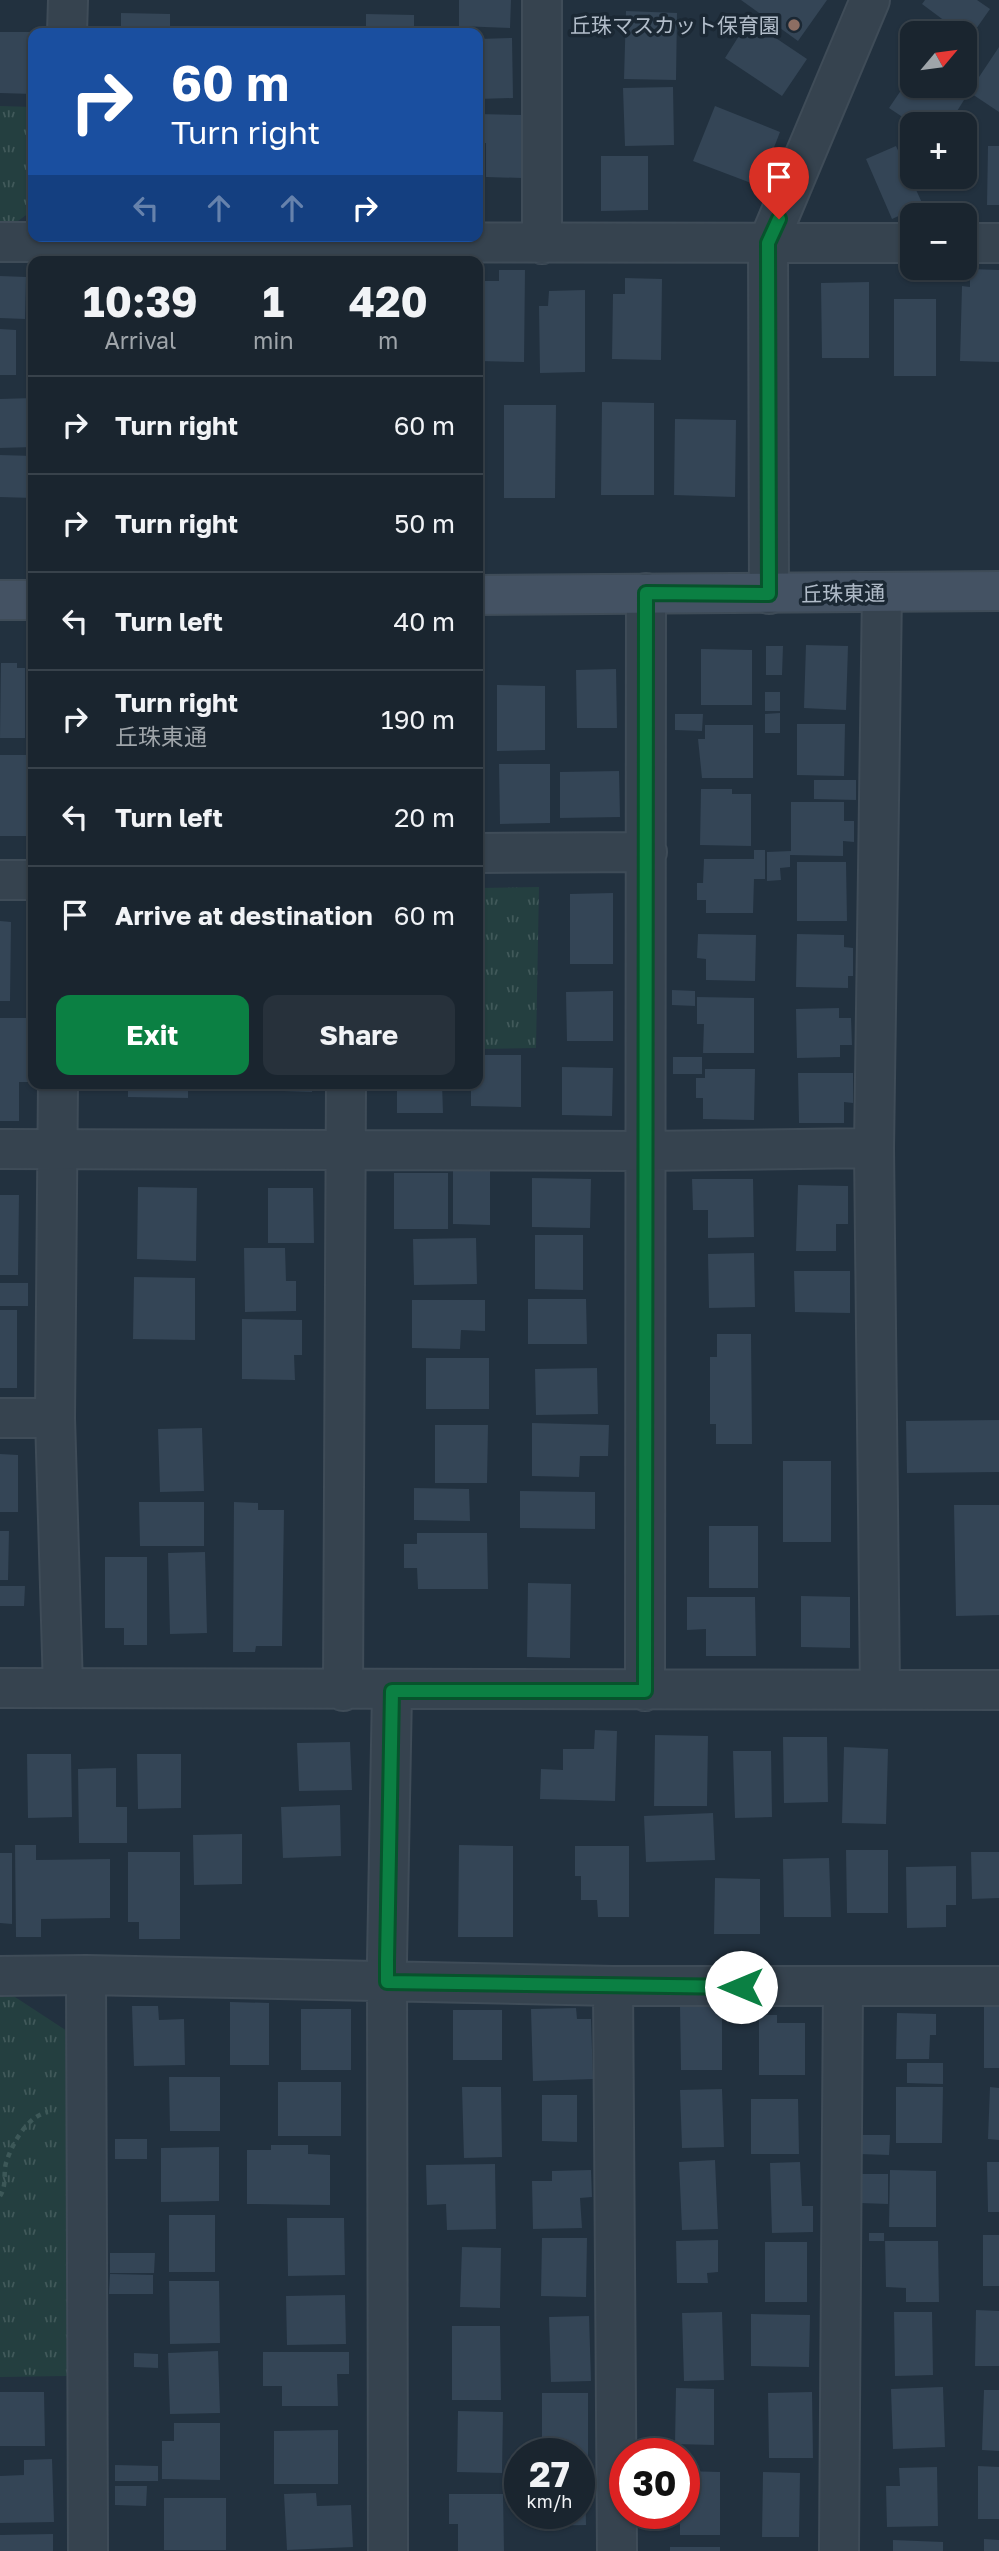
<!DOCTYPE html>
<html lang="en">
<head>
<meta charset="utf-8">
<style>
	body { margin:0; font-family:"Golos Text","Noto Sans JP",sans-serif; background:#27313b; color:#f1f3f6; height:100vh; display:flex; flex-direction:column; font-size:26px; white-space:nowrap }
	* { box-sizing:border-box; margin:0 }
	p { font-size:23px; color:#9fa5aa }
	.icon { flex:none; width:38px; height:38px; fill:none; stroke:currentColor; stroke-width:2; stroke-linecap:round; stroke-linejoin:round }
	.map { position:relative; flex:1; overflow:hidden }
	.side { position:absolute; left:28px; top:256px; width:455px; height:833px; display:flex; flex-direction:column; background:#1a252f; border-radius:14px; box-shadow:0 2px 5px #0004,0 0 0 2px #38424b }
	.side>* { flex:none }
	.guide { position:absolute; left:28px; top:28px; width:455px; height:214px; border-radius:14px; box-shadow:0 2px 5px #0004,0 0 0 2px #38424b; background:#1a4fa0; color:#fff; overflow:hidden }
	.needle { width:46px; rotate:61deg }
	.controls { position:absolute; left:900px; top:21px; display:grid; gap:14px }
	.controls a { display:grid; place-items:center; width:77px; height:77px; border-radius:14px; background:#1a252f; box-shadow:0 2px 5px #0004,0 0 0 2px #38424b; font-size:35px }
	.speed { position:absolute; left:504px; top:2438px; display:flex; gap:14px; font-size:35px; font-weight:700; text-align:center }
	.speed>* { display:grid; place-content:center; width:91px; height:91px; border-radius:50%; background:#1a252f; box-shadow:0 2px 5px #0004,0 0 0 2px #38424b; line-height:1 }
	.speed small { font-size:18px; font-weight:400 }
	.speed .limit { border:10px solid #d22; background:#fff; color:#111 }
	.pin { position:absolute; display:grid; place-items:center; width:60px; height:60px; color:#fff; margin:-72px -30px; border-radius:50% 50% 50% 0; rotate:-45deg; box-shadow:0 0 7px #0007 }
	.pin .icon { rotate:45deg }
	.me { position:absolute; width:77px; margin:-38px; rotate:270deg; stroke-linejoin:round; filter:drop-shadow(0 0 5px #0008) }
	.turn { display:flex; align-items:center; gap:24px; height:147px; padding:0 28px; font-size:32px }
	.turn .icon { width:91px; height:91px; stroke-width:2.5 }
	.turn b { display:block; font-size:49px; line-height:60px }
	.lanes { display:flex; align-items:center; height:66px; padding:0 28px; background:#0003; justify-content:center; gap:35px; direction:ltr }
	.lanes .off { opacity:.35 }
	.eta { display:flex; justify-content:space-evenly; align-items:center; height:119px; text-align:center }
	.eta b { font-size:42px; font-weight:700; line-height:49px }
	.primary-button { display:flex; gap:14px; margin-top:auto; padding:14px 28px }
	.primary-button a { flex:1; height:80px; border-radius:14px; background:#0b8043; color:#fff; font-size:28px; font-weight:700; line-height:80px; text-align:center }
	.primary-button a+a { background:#27313b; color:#f1f3f6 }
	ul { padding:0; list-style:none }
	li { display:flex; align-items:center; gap:21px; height:98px; padding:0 28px; border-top:2px solid #38424b }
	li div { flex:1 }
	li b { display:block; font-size:26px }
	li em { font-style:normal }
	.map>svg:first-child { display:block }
	.park { fill:url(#park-tufts) }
	.building { fill:#344556 }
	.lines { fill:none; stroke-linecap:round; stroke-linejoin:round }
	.street-casing { stroke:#3f4c58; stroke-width:42 }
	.secondary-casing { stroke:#3f4c58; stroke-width:42 }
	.path { stroke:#3d5858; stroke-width:4.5; stroke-dasharray:5 5; stroke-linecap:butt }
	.street { stroke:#36434f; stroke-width:38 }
	.secondary { stroke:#445263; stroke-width:38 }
	.route-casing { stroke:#07532c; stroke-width:18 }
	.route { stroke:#0b8043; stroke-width:12 }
	.education-dot { fill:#8d6e63; stroke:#1b2834; stroke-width:2.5 }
	.labels { text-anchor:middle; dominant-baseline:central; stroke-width:7; stroke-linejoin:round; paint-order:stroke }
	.poi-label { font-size:21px; fill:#b2bdca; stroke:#1b2834; text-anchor:end }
	.street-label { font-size:21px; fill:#b2bdca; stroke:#1b2834 }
</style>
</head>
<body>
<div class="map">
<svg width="999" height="2551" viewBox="0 0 999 2551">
	<defs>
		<pattern id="park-tufts" width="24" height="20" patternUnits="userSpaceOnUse" patternTransform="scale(1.75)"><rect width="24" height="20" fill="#243f40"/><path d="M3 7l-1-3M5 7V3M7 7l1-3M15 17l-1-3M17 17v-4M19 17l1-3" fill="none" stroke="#41595a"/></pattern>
	</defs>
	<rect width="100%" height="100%" fill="#22313f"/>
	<path class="park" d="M0 106 33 107V210L18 221H0Z
		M539 887 536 1048 478 1049V888Z
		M0 1995H12L67 2031V2376L0 2377Z"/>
	<path class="building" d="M459 0H511L510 28 459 26Z
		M741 0H827L798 41Z
		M925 0H977L990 9 969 39 922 4Z
		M626 11 677 13 676 80 624 79Z
		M121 13 170 14V33H121Z
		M366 14 414 15V33H366Z
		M749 20 807 59 782 96 725 58Z
		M285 27H312V33H285Z
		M0 32H33V94L0 93Z
		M512 38 513 98 478 99V39Z
		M999 47V112L969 92Z
		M912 74V86H942L964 100 949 124H913L889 108Z
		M673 87 674 145 625 146 623 88Z
		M715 106 780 132 759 186 693 161Z
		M478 114 523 115 522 178 486 177V143H478Z
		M896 146 923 205 892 219 866 159Z
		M988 146H999V205H987Z
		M601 156H648V210L601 211Z
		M970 269 999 270V362L960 361 962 286 970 287Z
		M499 270H525L524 362 479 361 480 281H499Z
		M0 276 26 277 25 319 0 318Z
		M625 278 662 279 661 360 612 359 613 294H625Z
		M869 282V358H822L821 283Z
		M585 290V372L540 373 539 306H548L549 291Z
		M894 299H936V376H894Z
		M0 329 16 330V375H0Z
		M33 398V447L0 448V399Z
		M602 402 654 403V495H601Z
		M504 405H556L555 498H504Z
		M675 419 736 420 735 497 674 495Z
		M0 455 33 456V498L0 497Z
		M806 645 848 646 846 710 804 708Z
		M766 646H783L782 675H766Z
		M701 649 752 650V705H701Z
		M1 663H17V668H25V738H0Z
		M616 669 617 728H577L576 670Z
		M497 685 545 686V750L497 751Z
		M765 692H780V711H765Z
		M780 713V733H765V714Z
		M675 714H703L702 731 675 730Z
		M797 724H845L844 776 797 775Z
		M705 725H753V778H702L698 739H705Z
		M0 755H29V836H0Z
		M499 764H550V823L500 824Z
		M619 771 620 817 560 818V772Z
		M814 780H856V800L814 799Z
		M701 789H732V794H751V846L700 845Z
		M791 802H844V821H854V842L843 841V856L790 855V867L780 868 781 880 767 881V852L791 851Z
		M754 850H765V879H754L753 913H706V900H697V883H703L704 859H754Z
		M797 862H846L847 921H797Z
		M613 893V964H570V894Z
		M0 921 11 922 10 1001H0Z
		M698 934 756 935 755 981 706 980V959L697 958Z
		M797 934 844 935V947L853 948V976H848V988L796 987Z
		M672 990 695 991V1006L672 1005Z
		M613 991V1041H567L566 992Z
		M697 997 754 998V1053H703L704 1024H697Z
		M839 1008V1018H851L852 1045H840V1057L797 1058 796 1009Z
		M0 1018H30L29 1082H19V1121H0Z
		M478 1055H521V1107L471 1106V1083H478Z
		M673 1057H702V1074H673Z
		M562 1067 613 1068 612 1116 562 1115Z
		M705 1069H755L754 1120 703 1119V1098H696V1078H705Z
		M798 1073H853V1103L844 1102V1123H799Z
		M128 1083H188V1098L128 1097Z
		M253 1083H312V1092L253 1090Z
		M397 1083H442L443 1113H397Z
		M453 1171H490V1225L453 1224Z
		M394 1173H448V1229H394Z
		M532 1178 591 1179 590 1228 532 1227Z
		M692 1179H753L754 1237 708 1238V1210H693Z
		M798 1185 848 1186V1224H836V1251H796Z
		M138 1187 197 1188 196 1261 137 1259Z
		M268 1188H313L314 1243H268Z
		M0 1195H19L18 1275H0Z
		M535 1235H583V1290L535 1289Z
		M476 1238 477 1284 414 1285 413 1239Z
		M244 1248H285L286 1281H296V1311L245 1312Z
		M754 1253 755 1307 709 1308 708 1254Z
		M794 1271H850V1313L795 1312Z
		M134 1277 195 1278V1340L133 1339Z
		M0 1283H28V1306H0Z
		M528 1299H586L587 1344H528Z
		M412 1300H485V1331L461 1330 460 1349 412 1348Z
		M0 1310H17V1388H0Z
		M242 1319 302 1320V1355H294L295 1380 242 1379Z
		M717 1334H751L752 1444H716V1424H710V1357H717Z
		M426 1358H489V1409H426Z
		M597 1368 598 1414 536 1415 535 1369Z
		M999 1420V1472L907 1473 906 1421Z
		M532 1423 609 1425 608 1456H580L579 1477 532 1476Z
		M435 1425H488L487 1483H435Z
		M202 1428 204 1491 160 1492 158 1429Z
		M0 1454 18 1455V1512H0Z
		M783 1461H831V1542H783Z
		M414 1488 469 1489 470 1521 414 1520Z
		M520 1491 595 1492V1529L520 1528Z
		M139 1502H204V1546H140Z
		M234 1502 258 1503V1510H284L282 1646H256L255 1652H233Z
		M954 1505H999V1615L956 1616Z
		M709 1526H758V1588H709Z
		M0 1531H9L8 1580H0Z
		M417 1533H487L488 1589H418L417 1568H404V1544H417Z
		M205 1552 207 1633 170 1634 168 1553Z
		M105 1557H147V1645H124V1628H105Z
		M528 1583 571 1584 570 1658 527 1657Z
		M0 1586H25L24 1606H0Z
		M801 1596 850 1597V1648L801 1647Z
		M687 1597H755L756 1656H706V1629L687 1630Z
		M595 1730 617 1731 615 1801 540 1799 541 1769 563 1770V1749H594Z
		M655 1735 708 1736 707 1806H654Z
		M783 1737H827L828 1802 784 1803Z
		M350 1742 352 1790 299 1791 297 1743Z
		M844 1747 888 1749 886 1824 842 1823Z
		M733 1751H771L772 1817 735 1818Z
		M27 1754H71L72 1817 28 1818Z
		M137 1754H181V1808L138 1809Z
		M116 1768V1807H127V1843H79L78 1769Z
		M340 1805 341 1856 283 1858 281 1807Z
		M713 1813 715 1860 646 1862 644 1816Z
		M242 1834V1884L194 1885 193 1835Z
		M15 1845H36V1860L110 1859V1918L41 1919V1937H16Z
		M459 1845 513 1846V1937H458Z
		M575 1846H629V1917H598L597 1900H581V1876H575Z
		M846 1850H888V1913H847Z
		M128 1852H180V1939H139V1922H128Z
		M971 1852H999V1898L972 1899Z
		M0 1853H12V1924L0 1923Z
		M829 1858 831 1917H784L783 1859Z
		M956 1866V1905H946V1927L907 1928 906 1867Z
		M715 1878 760 1879V1934H714Z
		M230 2002 269 2003V2065H230Z
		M132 2006H158L159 2020 184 2019 185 2065 134 2066Z
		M680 2006H722V2070H681Z
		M984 2006H999V2068H984Z
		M576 2008 577 2019H591L593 2079 533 2081 531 2009Z
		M301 2009H351V2070H301Z
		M453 2010H502V2060H453Z
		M897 2013 936 2014V2035H930L929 2059H896Z
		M759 2015H777V2023H805V2075H759Z
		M907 2063H943V2084L907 2083Z
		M169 2077H220V2131H170Z
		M278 2082H341V2136H278Z
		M462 2087H501L502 2157 464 2158Z
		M896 2087H943L942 2143H896Z
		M990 2087 999 2088V2140L988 2139Z
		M722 2089 724 2147 682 2148 680 2090Z
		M542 2095H577V2142L542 2141Z
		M751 2099H798L799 2154H751Z
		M859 2135H890L889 2155 859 2154Z
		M115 2139H147V2159H115Z
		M271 2145H308V2154L330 2155V2205L247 2204V2150H271Z
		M219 2147V2201L161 2202V2148Z
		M715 2160 718 2229 682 2230 679 2162Z
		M800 2162 802 2206H813V2232L772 2233 770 2163Z
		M987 2162H999V2212H988Z
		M495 2164 496 2229 447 2230 446 2204 427 2205 426 2165Z
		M591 2170 592 2197 580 2198 582 2228 533 2229 532 2181H552V2171Z
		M890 2170 936 2171V2227H889Z
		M861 2174H888V2204L860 2203Z
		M169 2215H215V2272H169Z
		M287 2218H344L345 2275 288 2276Z
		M869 2233H884V2241H869Z
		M983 2235H999V2286H983Z
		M542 2238H587L586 2297 541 2296Z
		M718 2240V2272L707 2273 708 2283H677L676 2241Z
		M885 2241H938L939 2302H906V2288L886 2287Z
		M765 2242H807V2302H765Z
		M462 2247 501 2248 500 2308 460 2307Z
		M110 2253H155L154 2273H110Z
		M110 2274 153 2275V2294H109Z
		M169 2281H219L220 2343 170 2344Z
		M345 2295 346 2344 287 2345 286 2296Z
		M976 2310 999 2311V2366H975Z
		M722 2312 724 2380 684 2381 682 2313Z
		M894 2312H932L933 2375 895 2376Z
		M751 2314 810 2315 809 2367 751 2366Z
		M589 2316 591 2381 551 2382 549 2317Z
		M452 2326H500L501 2400H452Z
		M218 2351 220 2413 170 2414 168 2353Z
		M263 2352H349V2374H337L338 2406H282V2386H263Z
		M134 2353 158 2354V2368L134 2367Z
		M943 2387 945 2447 893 2449 891 2389Z
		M676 2388 714 2389V2445L675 2444Z
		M984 2390H999V2451L982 2450Z
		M0 2392H44L45 2446H0Z
		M812 2392 813 2458H769L768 2393Z
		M542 2393H588V2457H579V2454H542Z
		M458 2411 503 2412 502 2473 457 2472Z
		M174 2423H220V2480L162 2479V2441H174Z
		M338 2430V2484H274V2431Z
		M52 2459 54 2522 0 2523V2476L24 2475V2460Z
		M115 2465 158 2466V2481H115Z
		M978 2466 999 2467V2519H978Z
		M937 2467 938 2526 887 2527 886 2486H900L899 2468Z
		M579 2470H585L586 2525 540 2526V2513H579Z
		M684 2471 720 2472V2535H680V2513H684Z
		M763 2472 800 2473 799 2537H762Z
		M115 2486H147L146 2506 115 2505Z
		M316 2493 317 2506 351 2505 353 2547 287 2550 284 2494Z
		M449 2494H503L504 2551H458V2524H449Z
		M164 2498H226V2550H164Z
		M53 2534V2551H0V2535Z
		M984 2539 999 2540V2551H984Z
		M893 2540 943 2542V2551H893Z
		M670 2547H720V2551H670Z"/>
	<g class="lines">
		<g class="street-casing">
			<path id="street" d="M542 0V244
				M67 33 68 0
				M0 242 912 243
				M964 243H999
				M769 594 768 243 870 0
				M478 853 647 852
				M0 880H33
				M58 1083 55 1418 63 1688
				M0 1149 645 1151 874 1148
				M0 1418H55
				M0 1688 999 1690
				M880 1689 874 1148 882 592
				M343 1691 346 1083
				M645 1691 646 593
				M86 1975 88 2551
				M0 1976 86 1975 613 1986H999
				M613 1986 617 2551
				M388 2551 387 1961 392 1691
				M839 2551 843 1987"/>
		</g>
		<g class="secondary-casing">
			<path id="secondary" d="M478 595 999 591
				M0 600H33"/>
		</g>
		<path class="path" d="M0 2196C7 2185 3 2175 6 2163 12 2144 27 2116 48 2112"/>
		<use href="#street" class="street"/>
		<use href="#secondary" class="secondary"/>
	</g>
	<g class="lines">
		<g class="route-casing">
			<path id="route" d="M741 1987 387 1982V1961L392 1691H645L646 593 769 594 768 243 779 219"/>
		</g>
		<use href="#route" class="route"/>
	</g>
	<circle class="education-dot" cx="794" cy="25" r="7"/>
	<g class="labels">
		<g class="poi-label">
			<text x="780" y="25">丘珠マスカット保育園</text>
		</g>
		<g class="street-label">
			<text transform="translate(843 593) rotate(-1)">丘珠東通</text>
		</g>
	</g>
</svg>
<div class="controls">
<a><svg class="needle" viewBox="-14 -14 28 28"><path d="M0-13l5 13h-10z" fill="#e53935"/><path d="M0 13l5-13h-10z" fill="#9fa5aa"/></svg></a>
<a>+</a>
<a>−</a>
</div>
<div class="speed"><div>27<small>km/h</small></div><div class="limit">30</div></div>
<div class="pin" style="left:779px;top:219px;background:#d93025"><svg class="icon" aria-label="arrive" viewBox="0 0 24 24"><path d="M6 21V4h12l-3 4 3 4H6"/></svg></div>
<svg class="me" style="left:741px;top:1987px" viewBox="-20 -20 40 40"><circle r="19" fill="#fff"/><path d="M0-13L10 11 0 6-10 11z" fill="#0b8043"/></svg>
<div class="guide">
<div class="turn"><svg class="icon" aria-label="right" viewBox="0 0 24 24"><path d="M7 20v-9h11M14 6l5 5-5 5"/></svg><div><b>60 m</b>Turn right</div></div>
<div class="lanes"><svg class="icon off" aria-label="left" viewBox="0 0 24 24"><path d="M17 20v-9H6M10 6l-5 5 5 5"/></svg><svg class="icon off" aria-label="ahead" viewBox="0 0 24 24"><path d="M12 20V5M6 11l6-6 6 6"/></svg><svg class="icon off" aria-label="ahead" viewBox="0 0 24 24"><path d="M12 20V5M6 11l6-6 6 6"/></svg><svg class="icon" aria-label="right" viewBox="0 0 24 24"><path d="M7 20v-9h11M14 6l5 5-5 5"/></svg></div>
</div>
<section class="side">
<div class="eta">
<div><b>10:39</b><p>Arrival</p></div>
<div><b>1</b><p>min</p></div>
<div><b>420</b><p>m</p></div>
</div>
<ul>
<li><svg class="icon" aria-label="right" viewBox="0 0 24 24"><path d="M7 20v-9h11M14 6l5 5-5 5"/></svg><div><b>Turn right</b></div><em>60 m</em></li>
<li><svg class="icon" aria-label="right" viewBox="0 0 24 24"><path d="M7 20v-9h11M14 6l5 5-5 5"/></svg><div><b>Turn right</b></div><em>50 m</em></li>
<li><svg class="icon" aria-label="left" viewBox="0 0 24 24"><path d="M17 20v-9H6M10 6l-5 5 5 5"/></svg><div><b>Turn left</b></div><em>40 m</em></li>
<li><svg class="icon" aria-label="right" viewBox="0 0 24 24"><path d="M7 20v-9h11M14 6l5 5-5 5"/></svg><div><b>Turn right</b><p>丘珠東通</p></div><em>190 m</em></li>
<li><svg class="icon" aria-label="left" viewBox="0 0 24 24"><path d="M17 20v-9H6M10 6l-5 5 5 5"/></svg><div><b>Turn left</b></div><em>20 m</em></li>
<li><svg class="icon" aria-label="arrive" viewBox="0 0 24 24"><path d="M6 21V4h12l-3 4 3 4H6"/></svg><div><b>Arrive at destination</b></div><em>60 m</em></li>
</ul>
<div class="primary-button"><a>Exit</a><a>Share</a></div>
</section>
</div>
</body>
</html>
